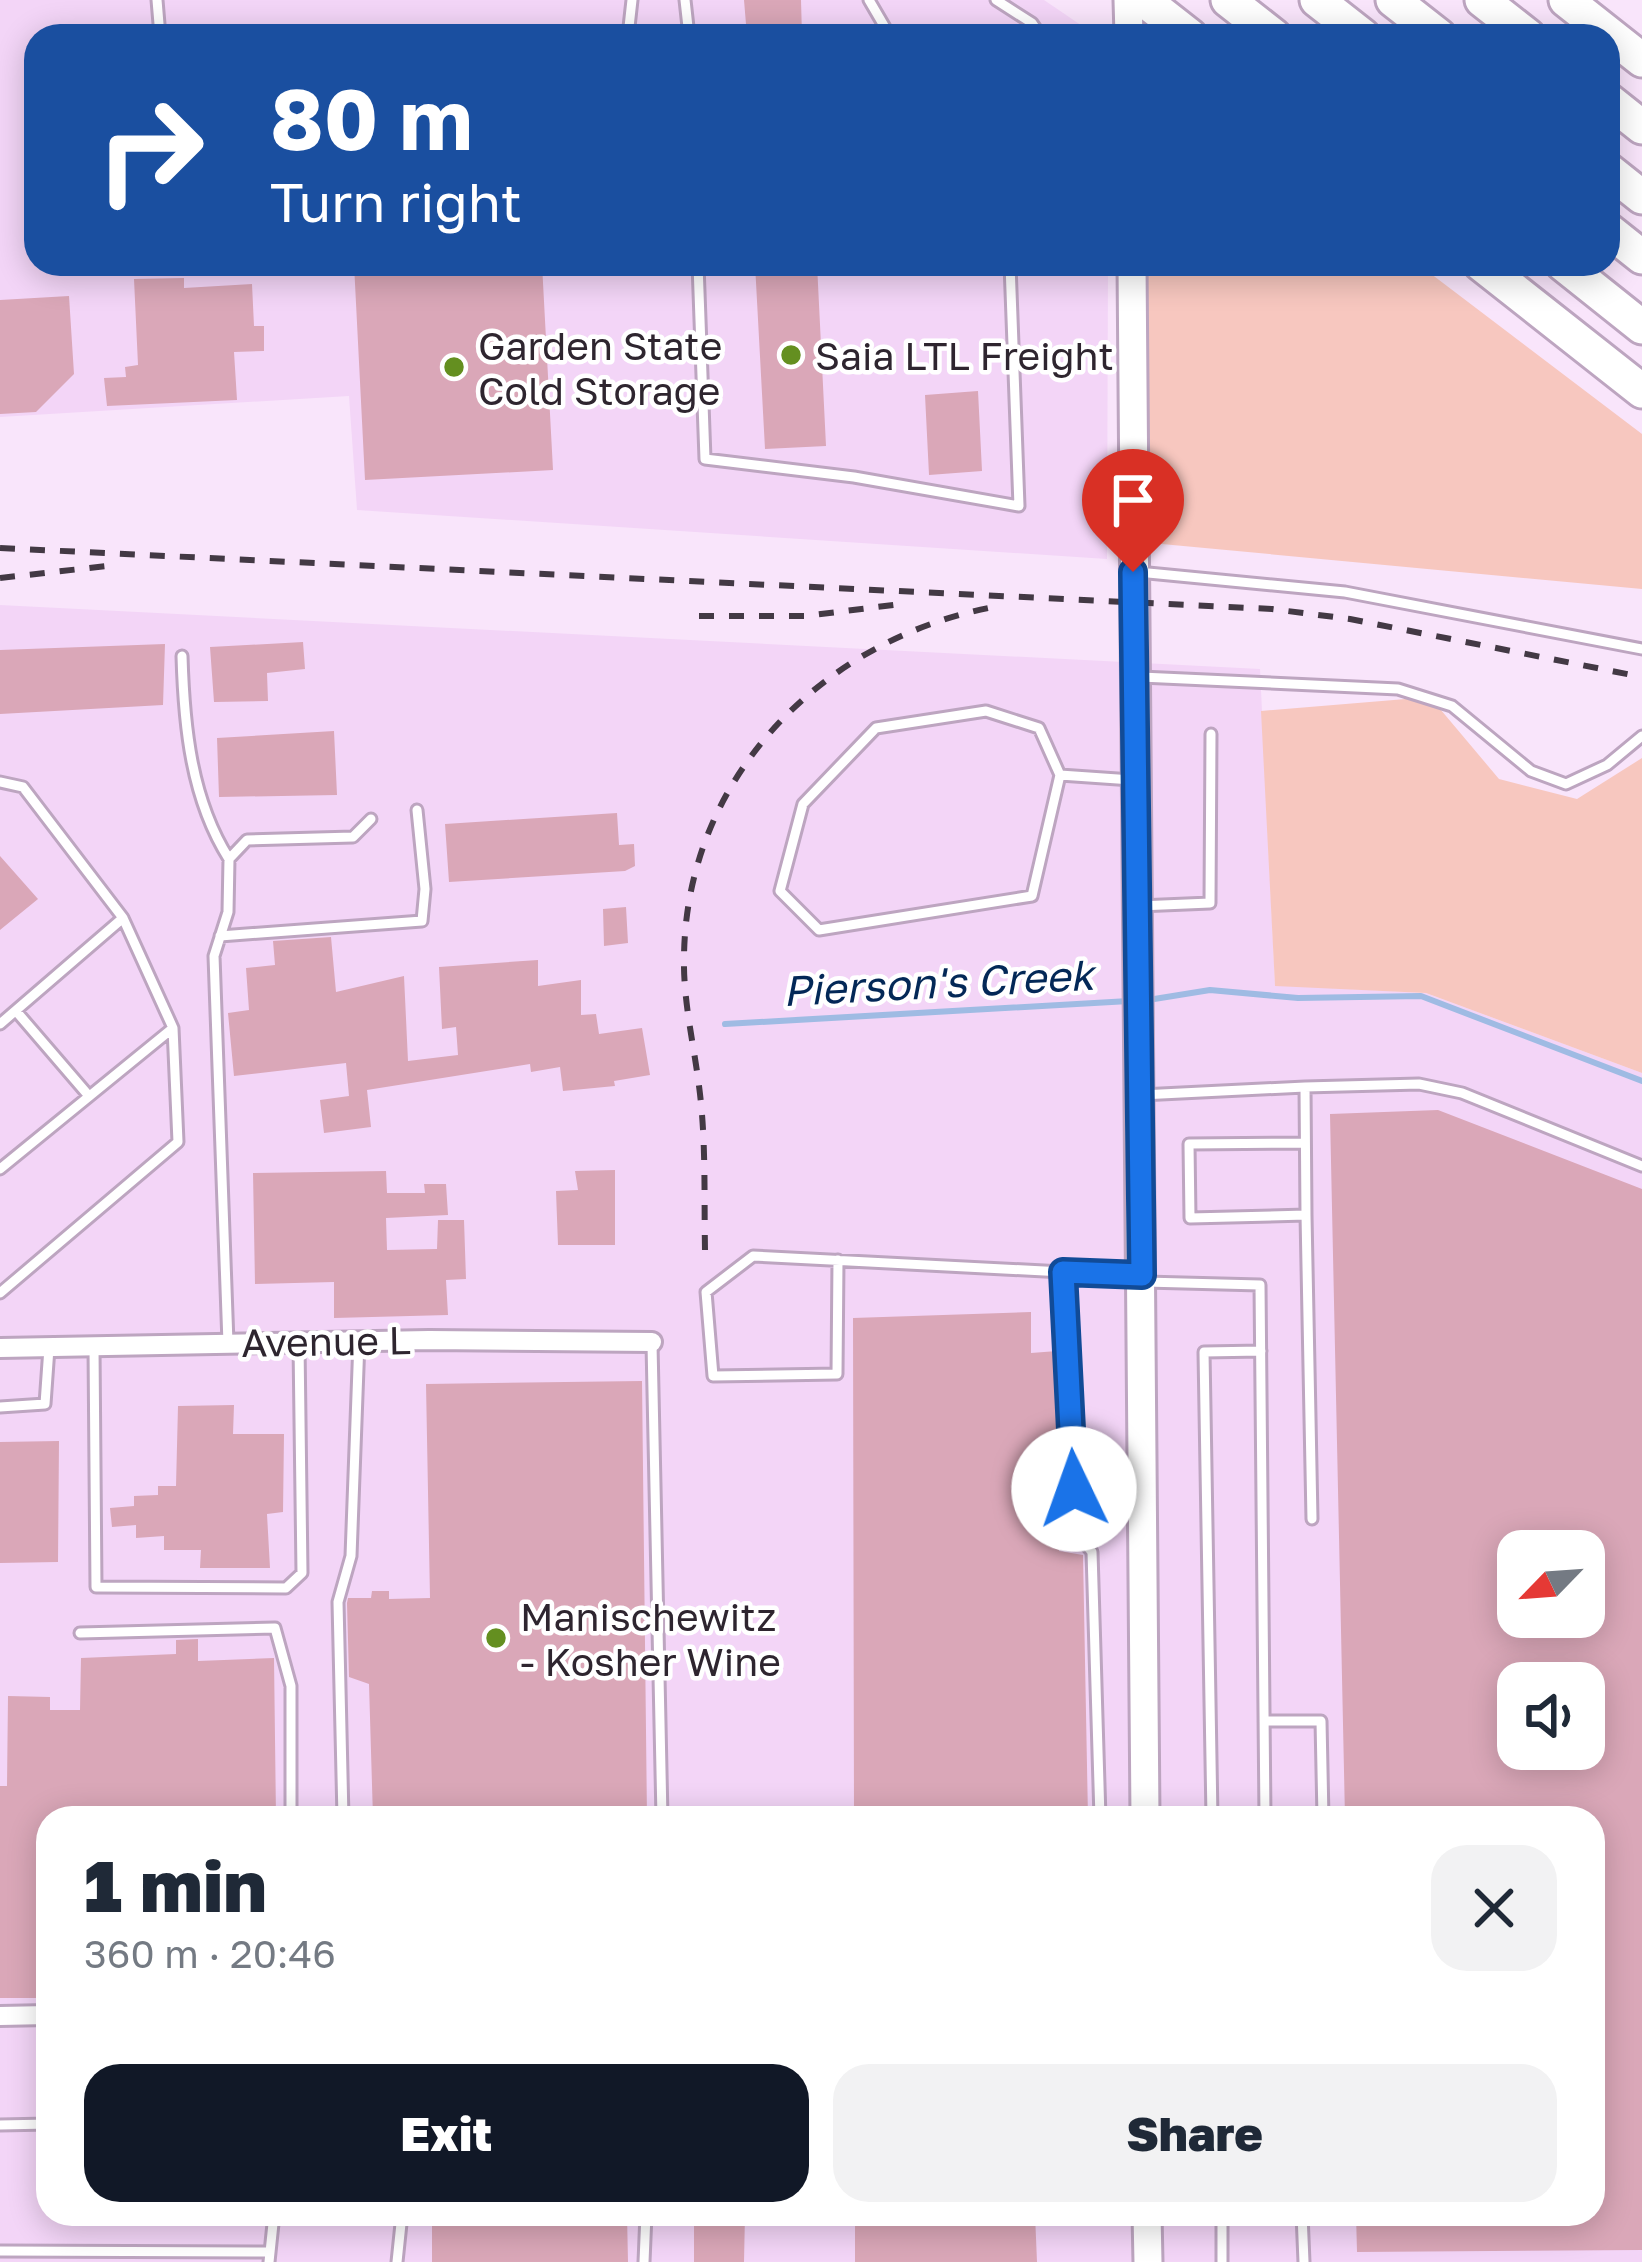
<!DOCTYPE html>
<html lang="en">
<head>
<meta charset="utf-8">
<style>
	body { margin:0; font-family:"Golos Text",sans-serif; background:#f2f2f3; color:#1f2937; height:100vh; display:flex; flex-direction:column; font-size:45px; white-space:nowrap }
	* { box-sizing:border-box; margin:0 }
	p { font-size:39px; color:#747a83 }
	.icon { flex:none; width:66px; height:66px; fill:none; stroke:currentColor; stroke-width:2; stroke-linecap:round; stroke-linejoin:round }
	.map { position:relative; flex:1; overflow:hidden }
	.details { position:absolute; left:36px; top:1806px; width:1569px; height:420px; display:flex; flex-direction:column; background:#fff; border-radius:36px; box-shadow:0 6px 30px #0003 }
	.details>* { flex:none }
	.hud { position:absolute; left:24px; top:24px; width:1596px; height:252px; border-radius:36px; box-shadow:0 6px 30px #0003; background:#1a4fa0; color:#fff; overflow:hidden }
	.needle { width:78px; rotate:245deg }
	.fabs { position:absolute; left:1497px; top:1530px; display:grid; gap:24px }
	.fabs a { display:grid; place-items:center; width:108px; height:108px; border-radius:24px; background:#fff; box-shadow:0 6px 30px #0003; font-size:60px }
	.pin { position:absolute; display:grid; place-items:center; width:102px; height:102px; color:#fff; margin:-123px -51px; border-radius:50% 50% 50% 0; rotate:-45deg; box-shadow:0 0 12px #0007 }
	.pin .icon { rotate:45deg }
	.me { position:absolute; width:132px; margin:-66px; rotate:357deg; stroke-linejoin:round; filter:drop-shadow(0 0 9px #0008) }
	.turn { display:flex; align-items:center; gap:42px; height:252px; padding:0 48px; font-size:54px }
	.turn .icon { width:156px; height:156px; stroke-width:2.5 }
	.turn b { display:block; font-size:84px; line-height:102px }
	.round { display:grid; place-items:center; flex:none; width:126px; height:126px; border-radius:36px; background:#f2f2f3 }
	.head { display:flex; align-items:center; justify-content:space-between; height:204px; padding:0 48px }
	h1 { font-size:72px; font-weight:800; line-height:90px }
	.cta { display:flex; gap:24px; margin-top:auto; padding:24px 48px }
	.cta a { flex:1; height:138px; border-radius:36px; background:#111827; color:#fff; font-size:48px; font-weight:800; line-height:138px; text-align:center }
	.cta a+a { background:#f2f2f3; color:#1f2937 }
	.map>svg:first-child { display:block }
	.built { fill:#f3d5f7; fill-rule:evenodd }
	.green { fill:#f7c7bf }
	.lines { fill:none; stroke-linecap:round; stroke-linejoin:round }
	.stream { stroke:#9fbbe3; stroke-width:6 }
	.building { fill:#daa7b8; fill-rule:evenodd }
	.lane-casing { stroke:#bda5c0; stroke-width:15 }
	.street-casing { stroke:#bda5c0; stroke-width:24 }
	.secondary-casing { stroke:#bda5c0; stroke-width:33 }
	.highway-casing { stroke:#bda5c0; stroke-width:39 }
	.lane { stroke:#fff; stroke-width:9 }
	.street { stroke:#fff; stroke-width:18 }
	.secondary { stroke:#fff; stroke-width:27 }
	.highway { stroke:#fff; stroke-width:33 }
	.rail { stroke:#433944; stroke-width:6; stroke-dasharray:15 15; stroke-linecap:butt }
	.route-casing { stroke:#114b97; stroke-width:30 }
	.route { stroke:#1a73e8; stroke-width:21 }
	.poi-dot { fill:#648f20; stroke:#fff; stroke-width:4.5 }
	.labels { text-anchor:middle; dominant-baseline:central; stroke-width:9; stroke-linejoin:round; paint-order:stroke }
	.poi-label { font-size:39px; fill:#2e252f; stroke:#fff; text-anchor:start }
	.street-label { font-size:39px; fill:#2e252f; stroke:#fff }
	.water-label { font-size:42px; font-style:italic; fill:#032857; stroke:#fff }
</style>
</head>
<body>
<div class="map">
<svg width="1642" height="2262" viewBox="0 0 1642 2262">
	<rect width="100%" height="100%" fill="#f9e5fb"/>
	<path class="built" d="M0 0H1044L1097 36H36V264H1108L1107 559 357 510 349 396 0 417Z
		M0 605 1260 669 1275 985 1426 993 1642 1073V2262H0V1347L195 1335 0 1336ZM1518 1551H1584V1617H1518ZM1518 1683H1584V1749H1518ZM48 1818H1593V2214H48Z"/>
	<path class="green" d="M1142 264H1418L1642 434V589L1151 543Z
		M1430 697 1499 779 1577 799 1642 758V1073L1426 993 1275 986 1261 711Z"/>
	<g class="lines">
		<path class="stream" d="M1148 1000 1210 990 1298 998 1421 996 1642 1081
			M725 1024 1129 1001"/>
	</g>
	<path class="building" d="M744 0H801L802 36H747Z
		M354 264H542L553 470 365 480Z
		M755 264H817L826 446 765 449Z
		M184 278V288L252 284 254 326H264V351L234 352 237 400 107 406 104 378 126 377 125 367 138 365 134 279Z
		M69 296 74 374 36 412 0 414V300Z
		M978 391 982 471 929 475 925 395Z
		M303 642 305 669 267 673 268 701 214 702 210 647Z
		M165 644 163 705 0 714V650Z
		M334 731 337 795 219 797 217 738Z
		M617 813 619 845 634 844 635 866 625 871 449 882 445 824Z
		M0 856 38 899 0 930Z
		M626 907 628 943 604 946 603 909Z
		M331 937 336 992 404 976 408 1061 458 1055 456 1027 442 1029 439 967 538 960V986L581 980V1015L596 1014 599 1034 642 1028 650 1075 614 1081 615 1086 563 1091 560 1067 531 1072 530 1064 367 1090 371 1127 324 1133 320 1100 349 1096 346 1063 234 1076 228 1013 249 1010 246 968 275 965 273 941Z
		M1438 1110 1642 1189V2250L1357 2252 1356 2214H1593V1818H1345L1330 1114ZM1518 1551H1584V1617H1518ZM1518 1683H1584V1749H1518Z
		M615 1170V1245H558L556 1191 578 1190 575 1171Z
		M386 1171 387 1193H425L424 1184H446L448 1215 386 1218 387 1250 437 1249 438 1220H464L466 1279 446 1280 448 1315 334 1318V1282L255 1284 253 1173Z
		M1031 1312V1353L1057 1351 1059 1551 1083 1555 1088 1818H854L853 1318Z
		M642 1381 647 1818H373L369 1684 349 1677 347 1603 348 1598H371L372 1591H389V1599L430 1598 426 1384Z
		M234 1405 233 1434H284L283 1512 267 1514 270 1568H200L201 1550H164V1536L136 1538V1525L112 1527 110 1508 134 1506V1496L158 1495V1486H176L178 1406Z
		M59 1441 58 1562 0 1563V1442Z
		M198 1639V1661L274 1658 276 1818H48V1955H43L42 1998H0V1786H7L8 1696 50 1697V1710H80L81 1658 176 1654V1640Z
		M432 2214H627L628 2262H432Z
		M694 2214H745L744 2262H694Z
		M855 2214H1035L1037 2262H855Z"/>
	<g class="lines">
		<g class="lane-casing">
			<path id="lane" d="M157 0 160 36
				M685 0 689 36
				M869 0 890 36
				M996 0 1032 23 1041 36
				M628 36 632 0
				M698 264 705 459 854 477 1019 506 1010 264
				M1138 572 1345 592 1642 649
				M182 656C184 726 191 799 229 859
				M1141 677 1398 689 1452 706 1531 771 1566 784 1607 765 1642 736
				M1060 775 1032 896 819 930 780 891 803 804 876 728 986 711 1039 728 1060 775 1132 780
				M0 782 23 787 123 918 0 1024
				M1139 906 1210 903 1211 734
				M123 918 173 1028
				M220 936 422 921 425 889 417 810
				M16 1011 89 1096
				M1305 1087 1419 1084 1462 1093 1642 1166
				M1141 1095 1305 1087 1306 1215 1190 1218 1189 1144 1304 1143
				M0 1169 173 1028 178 1142 0 1293
				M1306 1215 1312 1519
				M838 1260 837 1374 713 1376 706 1292 753 1256 1063 1272 1076 1533 1092 1552 1100 1818
				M1063 1272 1136 1274
				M1145 1282 1260 1285 1265 1818
				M228 1343 214 956 228 912 229 859 247 840 353 837 371 819
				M652 1344 662 1818
				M94 1348 96 1587 286 1588 302 1573 299 1344
				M0 1407 45 1404 49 1348
				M80 1633 275 1628 291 1686V1818
				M1264 1721H1321L1323 1818
				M343 1818 338 1602 351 1556 359 1341
				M1212 1818 1204 1352 1261 1351
				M0 2125 48 2124
				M1222 2214V2262
				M1302 2214 1304 2262
				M0 2251 270 2252
				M269 2262 274 2214
				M397 2262 402 2214
				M644 2262 646 2214"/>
		</g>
		<g class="street-casing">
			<path id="street" d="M0 1348 429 1340 652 1342
				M0 2016 48 2015"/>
		</g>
		<g class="secondary-casing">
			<path id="secondary" d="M1128 0 1129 36
				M1132 264 1145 1818
				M1147 2214 1148 2262"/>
		</g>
		<g class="highway-casing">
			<path id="highway" d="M1144 0 1190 36
				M1228 0 1274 36
				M1317 0 1363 36
				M1393 0 1439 36
				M1482 0 1528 36
				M1566 0 1642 60
				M1608 100 1642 127
				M1608 170 1642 197
				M1608 230 1642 257
				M1481 264 1642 391
				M1563 264 1642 327"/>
		</g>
		<use href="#lane" class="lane"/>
		<use href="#street" class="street"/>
		<use href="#secondary" class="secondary"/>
		<use href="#highway" class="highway"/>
		<path class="rail" d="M0 548 1272 609 1350 619 1642 677
			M0 578 107 566
			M699 616H805L901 604
			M705 1250C704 1198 706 1145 700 1094 695 1049 683 1003 684 957 686 775 826 636 999 606"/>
	</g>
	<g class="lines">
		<g class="route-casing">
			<path id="route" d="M1074 1489 1063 1272 1142 1275 1133 572"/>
		</g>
		<use href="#route" class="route"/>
	</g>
	<g class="poi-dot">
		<circle cx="791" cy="355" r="12"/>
		<circle cx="454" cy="367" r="12"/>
		<circle cx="496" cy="1638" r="12"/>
	</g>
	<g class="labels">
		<g class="poi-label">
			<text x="478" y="345">Garden State<tspan x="478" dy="45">Cold Storage</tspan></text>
			<text x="815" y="355">Saia LTL Freight</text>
			<text x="520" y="1616">Manischewitz<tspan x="520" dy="45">- Kosher Wine</tspan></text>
		</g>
		<g class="street-label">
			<text transform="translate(326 1341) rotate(-1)">Avenue L</text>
		</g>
		<g class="water-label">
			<text transform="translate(938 982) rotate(-3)">Pierson's Creek</text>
		</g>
	</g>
</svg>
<div class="fabs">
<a><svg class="needle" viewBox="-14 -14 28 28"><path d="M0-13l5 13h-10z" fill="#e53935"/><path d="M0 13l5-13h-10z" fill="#747a83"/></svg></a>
<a><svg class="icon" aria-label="sound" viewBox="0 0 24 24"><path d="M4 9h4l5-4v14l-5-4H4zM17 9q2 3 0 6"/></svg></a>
</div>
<div class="pin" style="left:1133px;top:572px;background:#d93025"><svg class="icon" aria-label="arrive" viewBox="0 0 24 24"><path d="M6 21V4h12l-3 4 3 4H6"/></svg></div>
<svg class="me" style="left:1074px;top:1489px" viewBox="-20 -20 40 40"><circle r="19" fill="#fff"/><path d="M0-13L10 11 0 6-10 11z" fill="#1a73e8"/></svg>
<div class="hud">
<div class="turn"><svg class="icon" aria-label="right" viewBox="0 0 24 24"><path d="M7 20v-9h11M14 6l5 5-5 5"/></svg><div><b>80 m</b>Turn right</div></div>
</div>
<section class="details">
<div class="head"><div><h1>1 min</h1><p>360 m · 20:46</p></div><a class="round"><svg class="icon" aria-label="close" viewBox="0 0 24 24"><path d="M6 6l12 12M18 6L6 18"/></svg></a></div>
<div class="cta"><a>Exit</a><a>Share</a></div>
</section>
</div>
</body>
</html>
